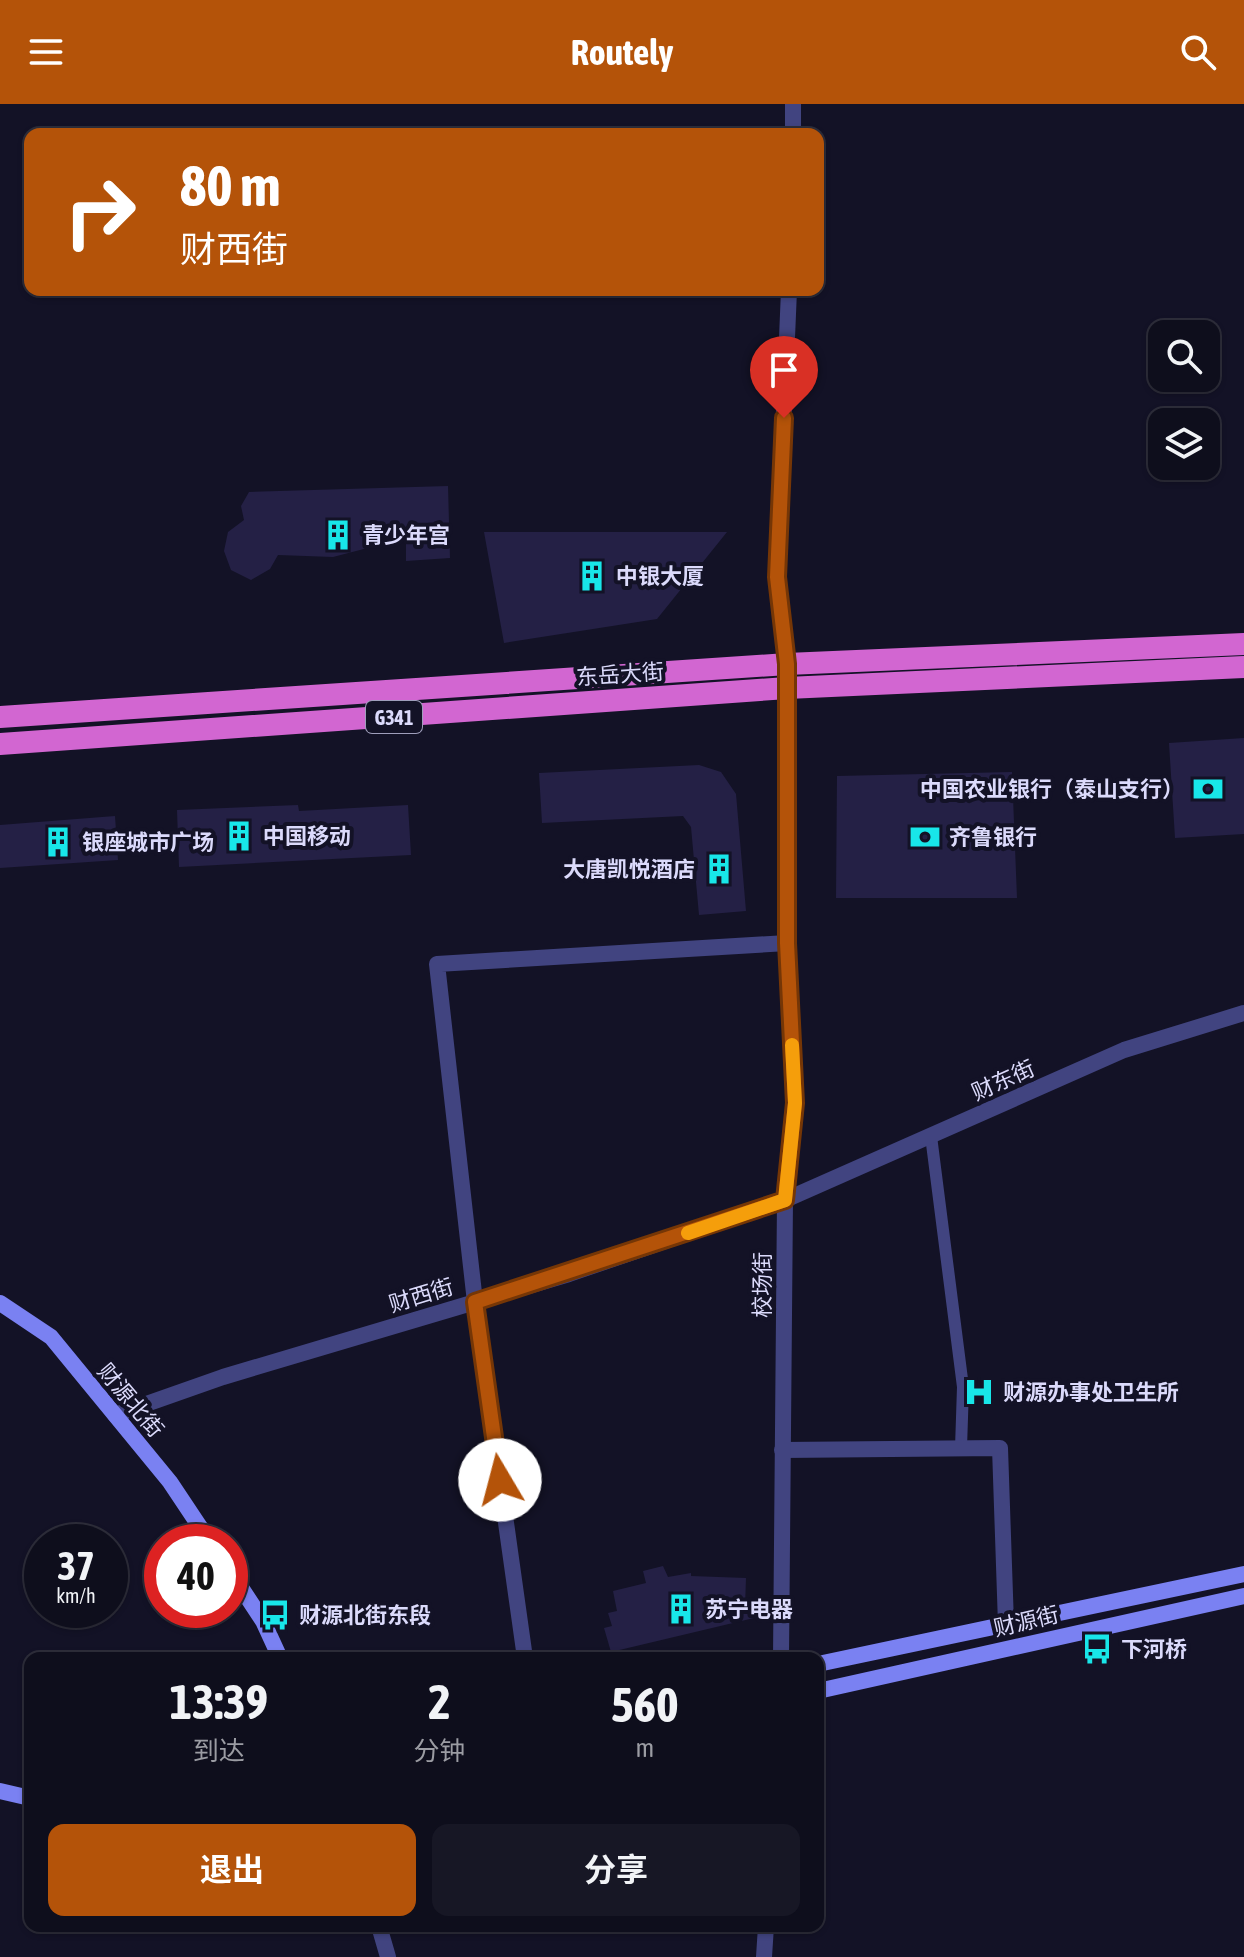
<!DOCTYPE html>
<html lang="zh">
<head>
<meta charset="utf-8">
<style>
	body { margin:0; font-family:"Asap Condensed","Noto Sans SC",sans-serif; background:#171725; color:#f1f3f6; height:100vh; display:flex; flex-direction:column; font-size:30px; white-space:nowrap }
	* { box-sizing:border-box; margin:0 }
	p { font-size:26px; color:#9b9ca3 }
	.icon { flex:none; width:44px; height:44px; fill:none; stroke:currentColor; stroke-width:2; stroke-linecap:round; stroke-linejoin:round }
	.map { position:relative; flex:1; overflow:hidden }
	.details { position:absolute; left:24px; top:1548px; width:800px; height:280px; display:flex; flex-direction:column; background:#0e0e1c; border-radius:16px; box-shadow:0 2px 6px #0004,0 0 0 2px #2e2e3b }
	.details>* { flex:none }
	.banner { position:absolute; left:24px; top:24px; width:800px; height:168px; border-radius:16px; box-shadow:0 2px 6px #0004,0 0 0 2px #2e2e3b; background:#b45309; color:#fff; overflow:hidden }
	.fabs { position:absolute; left:1148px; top:216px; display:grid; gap:16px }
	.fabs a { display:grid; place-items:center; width:72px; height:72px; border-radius:16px; background:#0e0e1c; box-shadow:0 2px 6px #0004,0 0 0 2px #2e2e3b; font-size:40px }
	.speed { position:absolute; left:24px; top:1420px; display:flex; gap:16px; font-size:40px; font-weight:700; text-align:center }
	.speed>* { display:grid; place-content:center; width:104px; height:104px; border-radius:50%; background:#0e0e1c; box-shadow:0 2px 6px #0004,0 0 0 2px #2e2e3b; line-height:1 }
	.speed small { font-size:20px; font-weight:400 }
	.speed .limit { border:12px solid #d22; background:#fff; color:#111 }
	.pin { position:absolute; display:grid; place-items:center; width:68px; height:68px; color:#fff; margin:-82px -34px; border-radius:50% 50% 50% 0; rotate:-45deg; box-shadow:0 0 8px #0007 }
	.pin .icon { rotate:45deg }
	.me { position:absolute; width:88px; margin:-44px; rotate:352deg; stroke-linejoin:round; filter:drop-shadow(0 0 6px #0008) }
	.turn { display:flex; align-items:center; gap:28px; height:168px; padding:0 24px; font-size:36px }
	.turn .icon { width:104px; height:104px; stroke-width:2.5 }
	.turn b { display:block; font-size:56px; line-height:68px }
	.eta { display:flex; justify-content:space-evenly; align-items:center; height:136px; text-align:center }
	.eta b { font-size:48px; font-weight:700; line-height:56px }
	.action { display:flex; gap:16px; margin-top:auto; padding:16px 24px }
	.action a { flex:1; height:92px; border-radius:16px; background:#b45309; color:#fff; font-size:32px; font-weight:700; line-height:92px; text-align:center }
	.action a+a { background:#171725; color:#f1f3f6 }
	header { display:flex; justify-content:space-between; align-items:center; height:104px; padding:0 24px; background:#b45309; color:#fff; font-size:36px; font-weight:700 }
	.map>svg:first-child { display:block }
	.building { fill:#242045 }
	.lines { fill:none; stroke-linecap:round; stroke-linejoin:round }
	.pedestrian { stroke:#414480; stroke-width:12 }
	.minor { stroke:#414480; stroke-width:16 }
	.tertiary { stroke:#414480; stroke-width:16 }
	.secondary { stroke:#7a81f2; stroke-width:16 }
	.trunk { stroke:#d266d1; stroke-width:22 }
	.route-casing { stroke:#753606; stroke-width:20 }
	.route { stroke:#b45309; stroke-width:14 }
	.slow { stroke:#f59e0b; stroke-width:14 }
	.labels { text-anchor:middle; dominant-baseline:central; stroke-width:8; stroke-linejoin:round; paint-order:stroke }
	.shield { fill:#131226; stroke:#9f9ebb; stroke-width:2 }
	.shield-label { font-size:20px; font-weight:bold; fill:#dbdafb }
	.poi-label { font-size:22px; font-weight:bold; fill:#dbdafb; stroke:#131226; text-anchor:start }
	.street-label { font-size:22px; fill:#dbdafb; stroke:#131226 }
</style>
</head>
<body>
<header><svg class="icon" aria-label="menu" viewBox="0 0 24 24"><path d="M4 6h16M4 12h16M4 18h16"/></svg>Routely<svg class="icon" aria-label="search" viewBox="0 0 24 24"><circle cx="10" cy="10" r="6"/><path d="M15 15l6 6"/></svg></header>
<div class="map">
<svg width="1244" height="1853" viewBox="0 0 1244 1853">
	<rect width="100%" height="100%" fill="#131226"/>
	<path class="building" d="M448 382 450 454 406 457V434L333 453 278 451 270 465 251 476 231 466 224 447 228 428 244 416 241 402 249 388Z
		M484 428H727L657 515 504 539Z
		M1244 634V730L1175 734 1169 639Z
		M699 661 721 668 736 690 746 807 699 811 691 723 683 712 542 719 539 669Z
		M1012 668 1017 794H836L837 672Z
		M298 701 299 707 408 701 411 751 179 763 177 706Z
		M115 712 118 756 0 764V721Z
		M663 1462 668 1473 691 1469V1472L746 1474 745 1503 754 1514 611 1548 604 1524 612 1522 608 1509 617 1507 613 1487 646 1479 643 1467Z"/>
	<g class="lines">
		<path class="pedestrian" d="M931 1032 963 1283 961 1344"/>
		<path class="minor" d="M793 30V0
			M787 568 777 473 789 186
			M785 1096 1124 946 1244 909
			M782 1346 1000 1344 1006 1520
			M379 1822 388 1853"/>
		<path class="tertiary" d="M115 1311 223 1273 569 1170 785 1096
			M525 1554 475 1198 437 860 787 839
			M781 1554 785 1096 795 999 787 839V584
			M764 1853 766 1822"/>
		<path class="secondary" d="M0 1199 51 1233 170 1378 210 1438
			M230 1467 263 1517 280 1554
			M818 1560 1244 1470
			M818 1587 1244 1492
			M0 1687 30 1694"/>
		<path class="trunk" d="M0 613 787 560 1244 540
			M0 640 787 584 1244 563"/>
	</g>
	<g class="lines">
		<g class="route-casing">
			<path id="route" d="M500 1376 475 1198 785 1096 795 999 787 839V560L777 473 784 314"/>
		</g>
		<use href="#route" class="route"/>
		<path class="slow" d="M688 1129 785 1096 795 999 792 941"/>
	</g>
	<defs>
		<g id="building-bare" transform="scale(2.4)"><path d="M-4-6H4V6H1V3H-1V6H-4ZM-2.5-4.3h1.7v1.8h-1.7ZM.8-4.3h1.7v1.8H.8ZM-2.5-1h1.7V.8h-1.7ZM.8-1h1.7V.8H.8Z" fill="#18e6e9" stroke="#131226" stroke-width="2.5" paint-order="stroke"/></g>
		<g id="bank-bare" transform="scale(2.4)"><path d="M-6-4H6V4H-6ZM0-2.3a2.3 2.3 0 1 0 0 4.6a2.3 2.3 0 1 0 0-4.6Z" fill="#18e6e9" stroke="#131226" stroke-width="2.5" paint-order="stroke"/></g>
		<g id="hospital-bare" transform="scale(2.4)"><path d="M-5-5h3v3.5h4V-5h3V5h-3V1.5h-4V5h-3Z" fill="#18e6e9" stroke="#131226" stroke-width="2.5" paint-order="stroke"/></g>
		<g id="bus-bare" transform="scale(2.4)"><path d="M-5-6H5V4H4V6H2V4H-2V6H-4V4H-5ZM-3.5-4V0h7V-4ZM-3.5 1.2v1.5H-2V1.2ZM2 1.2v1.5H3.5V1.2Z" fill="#18e6e9" stroke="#131226" stroke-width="2.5" paint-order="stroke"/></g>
	</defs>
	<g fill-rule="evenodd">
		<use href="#building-bare" x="338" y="431"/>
		<use href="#building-bare" x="592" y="472"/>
		<use href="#bank-bare" x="1208" y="685"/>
		<use href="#building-bare" x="239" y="732"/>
		<use href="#bank-bare" x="925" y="733"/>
		<use href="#building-bare" x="58" y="738"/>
		<use href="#building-bare" x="719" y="765"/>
		<use href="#hospital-bare" x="979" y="1288"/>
		<use href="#building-bare" x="681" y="1505"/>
		<use href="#bus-bare" x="275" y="1511"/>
		<use href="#bus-bare" x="1097" y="1545"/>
	</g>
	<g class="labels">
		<rect class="shield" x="366" y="597" width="56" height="32" rx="6"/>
		<g class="shield-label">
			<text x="394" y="613">G341</text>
		</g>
		<g class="poi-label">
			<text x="362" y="431">青少年宫</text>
			<text x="616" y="472">中银大厦</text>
			<text x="1184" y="685" text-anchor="end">中国农业银行（泰山支行）</text>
			<text x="263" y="732">中国移动</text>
			<text x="949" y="733">齐鲁银行</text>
			<text x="82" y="738">银座城市广场</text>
			<text x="695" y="765" text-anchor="end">大唐凯悦酒店</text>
			<text x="1003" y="1288">财源办事处卫生所</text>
			<text x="705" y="1505">苏宁电器</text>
			<text x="299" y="1511">财源北街东段</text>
			<text x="1121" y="1545">下河桥</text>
		</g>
		<g class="street-label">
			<text transform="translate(620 570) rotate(-4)">东岳大街</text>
			<text transform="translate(1003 976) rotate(-24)">财东街</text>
			<text transform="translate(762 1181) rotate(-90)">校场街</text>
			<text transform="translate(421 1191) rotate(-17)">财西街</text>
			<text transform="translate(131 1296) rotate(50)">财源北街</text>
			<text transform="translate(1026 1517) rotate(-13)">财源街</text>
		</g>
	</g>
</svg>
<div class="fabs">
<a><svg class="icon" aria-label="search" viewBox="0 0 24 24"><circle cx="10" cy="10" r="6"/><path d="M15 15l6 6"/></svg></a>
<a><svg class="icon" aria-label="layers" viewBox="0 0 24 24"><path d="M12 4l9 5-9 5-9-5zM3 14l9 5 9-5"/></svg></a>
</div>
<div class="speed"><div>37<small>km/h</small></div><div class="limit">40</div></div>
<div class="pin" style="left:784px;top:314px;background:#d93025"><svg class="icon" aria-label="arrive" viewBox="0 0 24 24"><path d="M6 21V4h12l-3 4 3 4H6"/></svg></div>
<svg class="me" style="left:500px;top:1376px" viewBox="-20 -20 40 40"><circle r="19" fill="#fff"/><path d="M0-13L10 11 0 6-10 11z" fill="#b45309"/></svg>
<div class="banner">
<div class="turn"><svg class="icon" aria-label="right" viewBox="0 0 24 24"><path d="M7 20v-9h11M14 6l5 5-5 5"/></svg><div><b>80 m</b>财西街</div></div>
</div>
<section class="details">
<div class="eta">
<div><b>13:39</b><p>到达</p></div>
<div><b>2</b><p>分钟</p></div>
<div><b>560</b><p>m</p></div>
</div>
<div class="action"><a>退出</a><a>分享</a></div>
</section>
</div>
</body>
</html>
